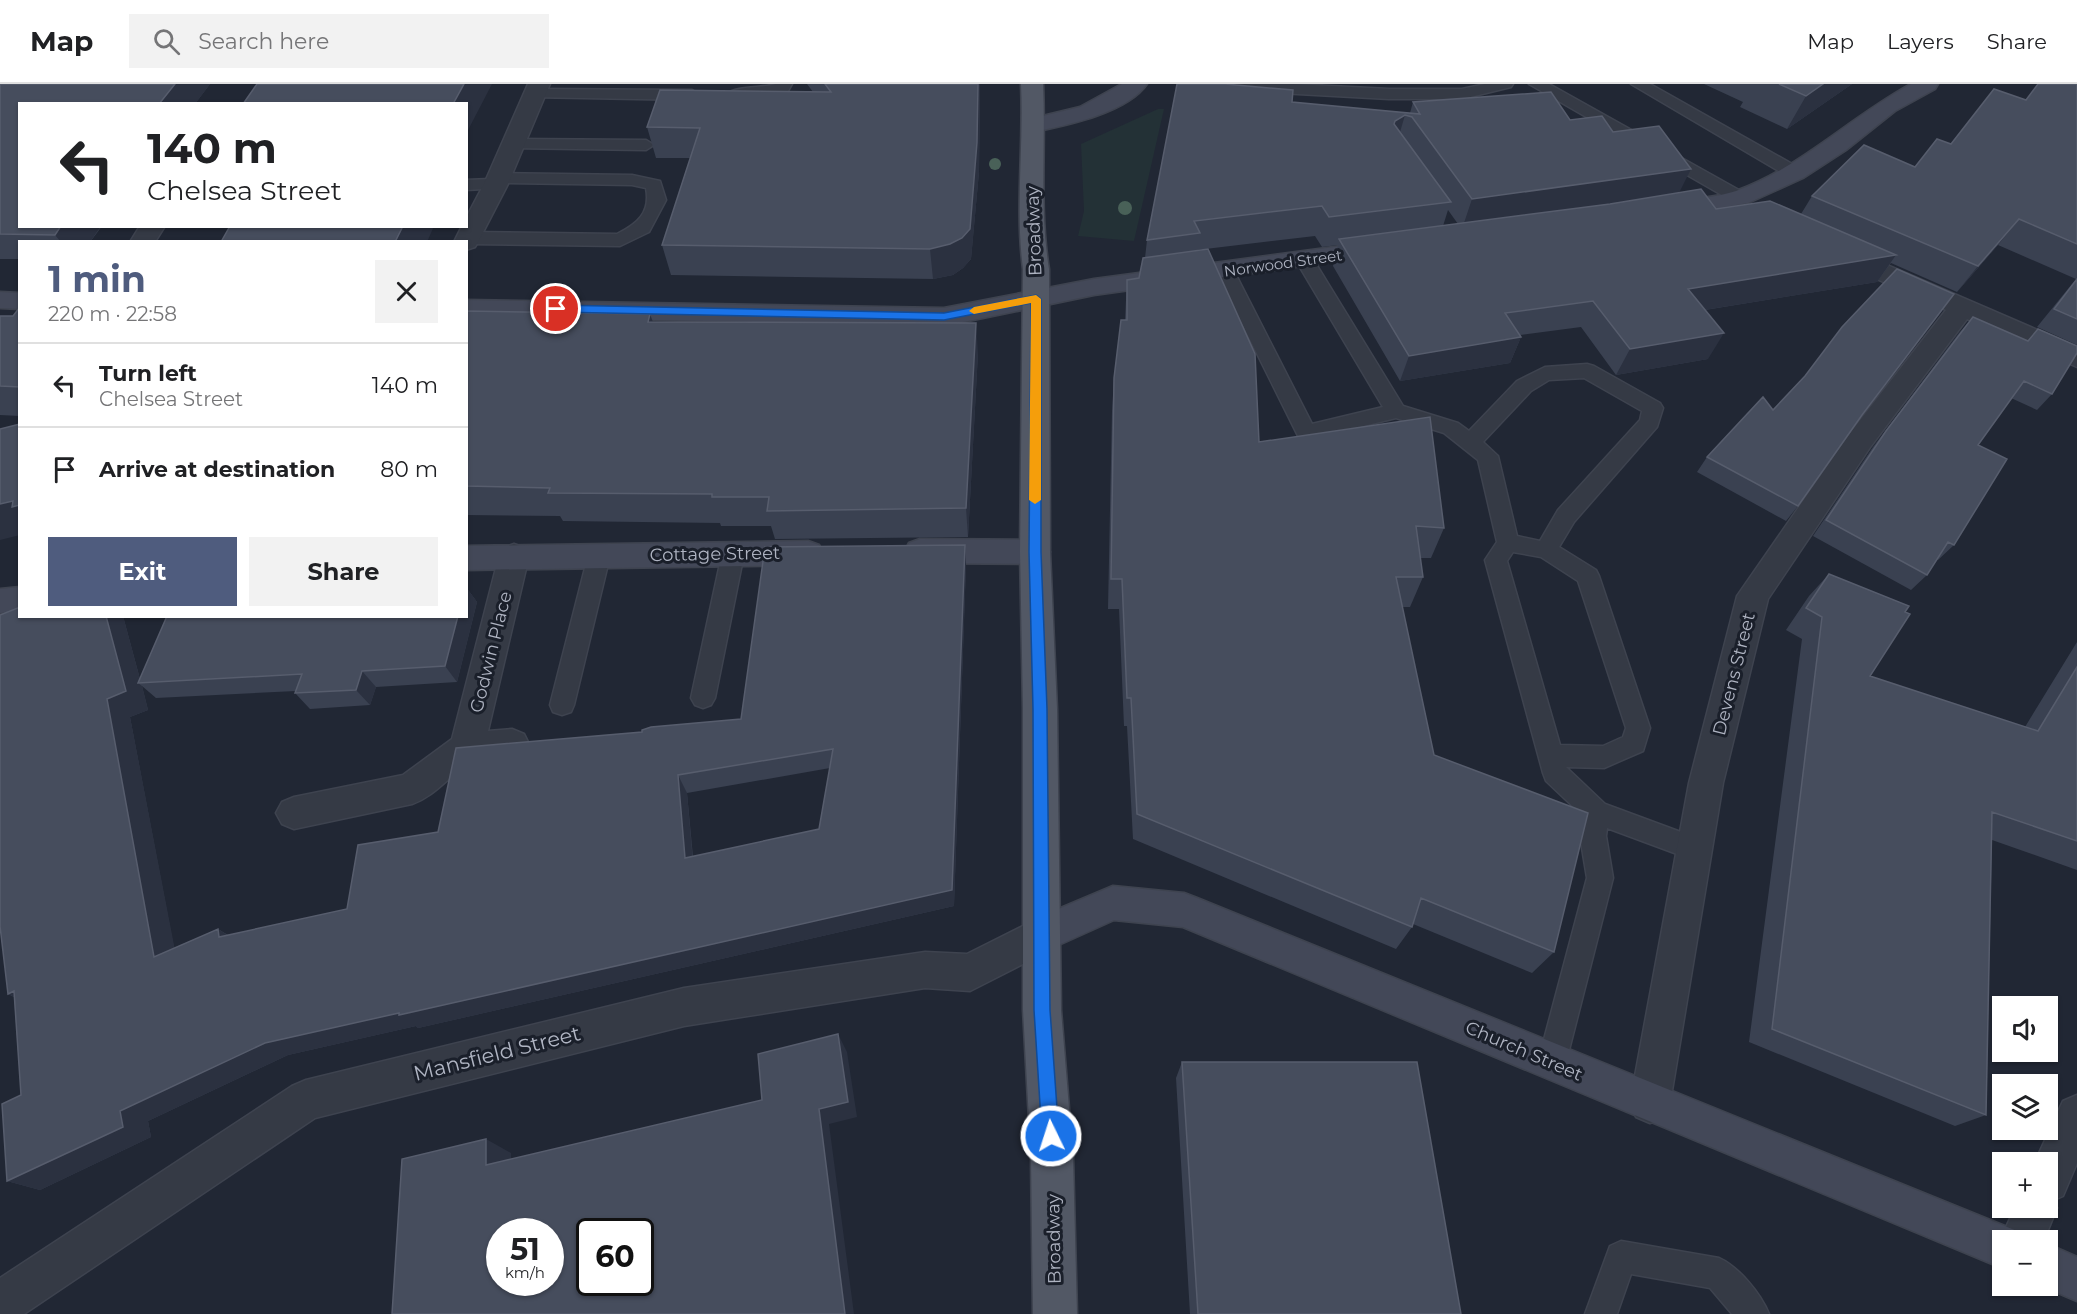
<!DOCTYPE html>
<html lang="en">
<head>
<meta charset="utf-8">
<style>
	body { margin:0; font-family:Montserrat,sans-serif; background:#f2f2f2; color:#202124; height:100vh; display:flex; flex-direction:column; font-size:22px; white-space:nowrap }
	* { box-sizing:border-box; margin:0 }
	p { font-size:20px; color:#757577 }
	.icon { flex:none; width:33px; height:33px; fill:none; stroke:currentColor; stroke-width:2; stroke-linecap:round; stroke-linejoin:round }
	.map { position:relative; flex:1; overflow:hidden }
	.sheet { position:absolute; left:18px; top:156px; width:450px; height:378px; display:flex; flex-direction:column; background:#fff; border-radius:0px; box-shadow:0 2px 4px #0004 }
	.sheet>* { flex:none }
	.top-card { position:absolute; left:18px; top:18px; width:450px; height:126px; border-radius:0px; box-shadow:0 2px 4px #0004; background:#fff; color:#202124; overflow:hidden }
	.fabs { position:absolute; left:1992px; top:912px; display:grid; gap:12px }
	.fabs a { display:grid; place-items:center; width:66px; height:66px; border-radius:0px; background:#fff; box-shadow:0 2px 4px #0004; font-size:30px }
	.speed { position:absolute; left:486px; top:1134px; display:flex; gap:12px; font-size:30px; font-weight:700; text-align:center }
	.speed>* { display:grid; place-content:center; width:78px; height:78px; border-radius:50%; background:#fff; box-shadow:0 2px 4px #0004; line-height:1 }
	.speed small { font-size:15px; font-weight:400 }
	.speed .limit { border:3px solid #111; border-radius:9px; background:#fff; color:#111 }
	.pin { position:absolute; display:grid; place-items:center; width:51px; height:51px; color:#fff; margin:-26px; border:3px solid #fff; border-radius:50%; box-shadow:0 2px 6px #0007 }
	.me { position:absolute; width:66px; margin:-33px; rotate:356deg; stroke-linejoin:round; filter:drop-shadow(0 0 4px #0008) }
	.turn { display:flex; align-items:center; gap:21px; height:126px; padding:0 30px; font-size:27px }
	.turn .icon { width:78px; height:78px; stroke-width:2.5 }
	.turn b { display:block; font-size:42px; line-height:51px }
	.round { display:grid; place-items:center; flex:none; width:63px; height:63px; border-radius:0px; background:#f2f2f2 }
	.headline { display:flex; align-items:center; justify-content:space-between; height:102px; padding:0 30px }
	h1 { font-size:36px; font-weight:700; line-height:45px; color:#4f5c7e }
	.cta { display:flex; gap:12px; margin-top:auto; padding:12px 30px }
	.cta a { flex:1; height:69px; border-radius:0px; background:#4f5c7e; color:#fff; font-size:24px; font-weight:700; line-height:69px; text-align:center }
	.cta a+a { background:#f2f2f2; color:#202124 }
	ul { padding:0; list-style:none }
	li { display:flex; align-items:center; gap:18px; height:84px; padding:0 30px; border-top:2px solid #e0e0e0 }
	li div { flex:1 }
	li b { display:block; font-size:22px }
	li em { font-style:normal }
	header { display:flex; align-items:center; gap:36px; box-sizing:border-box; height:84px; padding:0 30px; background:#fff; border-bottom:2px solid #e0e0e0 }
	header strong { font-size:28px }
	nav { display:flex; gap:33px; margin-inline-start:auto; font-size:21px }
	.search { width:420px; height:54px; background:#f2f2f2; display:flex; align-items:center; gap:15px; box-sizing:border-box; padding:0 21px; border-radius:0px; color:#757577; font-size:22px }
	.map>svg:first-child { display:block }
	.green { fill:#233136 }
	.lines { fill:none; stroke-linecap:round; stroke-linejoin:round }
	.lane-casing { stroke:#3e434f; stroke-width:3 }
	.street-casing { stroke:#3e434f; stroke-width:3 }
	.secondary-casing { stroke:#3e434f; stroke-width:3 }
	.primary-casing { stroke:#3e434f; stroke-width:3 }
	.lane { fill:#353a45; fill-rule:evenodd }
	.street { fill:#353a45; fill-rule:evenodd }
	.secondary { fill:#434858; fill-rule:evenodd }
	.primary { fill:#525865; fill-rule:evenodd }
	.tree { fill:#496158 }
	.wall { fill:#3a4151; fill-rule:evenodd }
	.shaded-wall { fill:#2b3140 }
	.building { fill:#464d5d; stroke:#575d6d; stroke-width:1.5; fill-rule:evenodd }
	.route { fill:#1a73e8; stroke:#114b97; stroke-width:1.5 }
	.slow { fill:#f59e0b }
	.labels { text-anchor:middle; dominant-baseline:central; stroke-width:6; stroke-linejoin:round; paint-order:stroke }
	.far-street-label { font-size:15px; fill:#afb4c2; stroke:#1a1f2a }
	.street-label { font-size:18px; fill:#afb4c2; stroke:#1a1f2a }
	.near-street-label { font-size:21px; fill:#afb4c2; stroke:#1a1f2a }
</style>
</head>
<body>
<header>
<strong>Map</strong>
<div class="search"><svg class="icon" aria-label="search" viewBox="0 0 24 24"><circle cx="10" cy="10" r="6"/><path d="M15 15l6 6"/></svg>Search here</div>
<nav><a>Map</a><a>Layers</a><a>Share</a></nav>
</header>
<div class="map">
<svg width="2077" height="1230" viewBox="0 0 2077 1230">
	<rect width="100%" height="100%" fill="#212734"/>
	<path class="green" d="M1158 25H1164L1134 157 1078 152 1084 127 1081 60Z"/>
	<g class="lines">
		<g class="lane-casing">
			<path id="lane" d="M776 0H792L788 7C774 11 737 21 727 10 735 2 764 4 776 0Z
				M1199 0H1293L1389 5H1462L1485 0H1513L1511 3 1462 15H1389L1207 5Z
				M1529 0H1549L1746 110 1749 114 1746 118H1734Z
				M1631 0H1650L1801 85 1803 89 1801 93H1789Z
				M535 5 692 6 700 11 692 16 529 13 527 10 529 7Z
				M513 55 646 56 654 61 646 66 507 64 505 60 507 56Z
				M499 89 632 91 660 97 666 116 649 148 620 162 468 160 459 154 462 150 468 148 617 150C637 140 651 129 646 104L632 101 504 99 502 104 466 106V96L491 95 493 90Z
				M1304 169 1310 171 1313 175 1403 322 1458 339 1469 347 1517 297 1545 283 1587 280 1594 282 1660 319 1663 324 1657 343 1574 438 1559 463 1596 486 1599 492 1650 644 1643 667 1604 684 1566 683 1605 720 1705 757 1709 765 1705 773 1696 777 1607 744 1606 752 1613 794 1566 978 1562 988 1552 992 1542 988 1538 978 1587 794 1580 752 1583 732 1546 697 1543 689 1485 476 1497 458 1478 376 1444 349 1396 334 1306 356 1299 354 1216 187 1219 183H1231L1234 187 1312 340 1383 323 1295 175 1298 171ZM1584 294 1642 327 1640 336 1558 426 1540 457 1517 452 1498 372 1483 358 1531 307 1549 296ZM1513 468 1541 473 1578 497 1626 644 1623 653 1603 662 1560 661 1507 477Z
				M733 462 741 464 744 470 715 614 711 621 703 624 695 621 691 614 722 470 725 464Z
				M599 463 607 466 610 472 574 621 571 628 562 631 553 628 550 621 588 472 591 466Z
				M1621 1157 1719 1174C1739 1183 1761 1210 1769 1230H1732L1710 1204 1631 1190 1617 1230H1585L1610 1162Z"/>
		</g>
		<g class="street-casing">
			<path id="street" d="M528 0H550L508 100 478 158 475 163 466 166V158H454L462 142H466V134L484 100Z
				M140 142H165L155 158H130Z
				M1843 162 2077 263V283L1967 235 1871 362 1768 515 1723 699 1670 1019 1664 1033 1650 1039 1636 1033 1630 1019 1689 699 1737 512 1851 348 1946 226 1834 176 1831 170 1834 164Z
				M514 460 525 464 529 472 488 647 512 645 524 650 529 660 524 670C508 676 485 672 473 678 452 687 438 711 412 720L294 745 282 740 276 729 282 718 294 713 403 691 452 655 499 472 503 464Z
				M1043 832 1056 837 1062 850 1056 863 970 907 925 904 684 942 315 1034 24 1230H0V1194L292 1002 306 996 684 904 925 868 967 870Z
				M2077 1011V1079L2063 1112 2054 1116 2057 1124 2044 1156H2002V1161L2000 1156 2015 1124H2048V1078H2035L2063 1017Z"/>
		</g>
		<g class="secondary-casing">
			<path id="secondary" d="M1122 0H1147C1127 29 1067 41 1034 48L1026 46 1023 41 1026 36 1080 23Z
				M1911 0H1938L1935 5 1895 27 1846 66 1803 94 1748 119 1668 133 1660 131 1656 126 1660 121 1668 119C1690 115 1715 114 1736 107 1802 83 1850 33 1911 0Z
				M1379 157 1388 160 1391 165 1388 170 1094 211 944 242 466 232V216L944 224 1094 195Z
				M0 208 20 209V225L0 224Z
				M920 455 1035 456 1046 460 1050 468 1046 476 1035 480 920 479 909 475 905 467 909 459Z
				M808 457 819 461 823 469 819 477 808 481 466 486V462Z
				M20 503V527L0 529V505Z
				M1113 802 1184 809 1197 814 2017 1147 2021 1156H2002V1184L1183 843 1114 836 1043 868 1030 863 1024 850 1030 837Z
				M2048 1160 2077 1173V1217L2042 1202H2048Z"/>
		</g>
		<g class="primary-casing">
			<path id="primary" d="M1021 0H1043C1046 62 1039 124 1049 185L1050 468 1057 625 1061 926 1073 1073 1077 1230H1033L1031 1073 1023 926V625L1020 468 1023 185C1015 124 1024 62 1021 0Z"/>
		</g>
		<use href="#lane" class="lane"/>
		<use href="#street" class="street"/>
		<use href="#secondary" class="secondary"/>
		<use href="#primary" class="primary"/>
	</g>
	<g class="tree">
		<circle cx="995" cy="80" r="6"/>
		<circle cx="1125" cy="124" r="7"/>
	</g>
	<path class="wall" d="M0 0H210L90 158H20V175H0Z
		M807 0H980L979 88 971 175 963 184 953 191 933 195 671 191 662 161 690 74H656L647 43 813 8Z
		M1704 0H1852L1787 45 1740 23 1743 18Z
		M2077 0V261L2037 243 2076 195 1998 161 1957 208 1891 179 1877 198 1705 226 1708 275 1616 291 1581 243 1520 251 1521 253 1510 279 1400 297 1333 182 1338 161 1322 163 1315 152 1197 166 1259 358 1444 444 1431 474H1420L1423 493 1410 523H1402L1434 671 1554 868 1532 889 1413 840 1412 843 1396 865 1133 755 1127 642H1124L1119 525H1108L1112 327 1114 294 1125 236 1127 196 1139 194 1145 174 1147 156 1292 18 1410 29 1413 18 1570 36 1613 48 1679 109 1716 125 1801 130 1812 112 1915 83 1951 60 2026 16ZM1448 126 1458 140 1443 142Z
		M20 223V332L0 331V232H13Z
		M466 227 653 238 978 269 968 453 775 455 771 442H721L720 439 563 437 560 432 466 431Z
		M1973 233 2028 257 2038 245 2052 310 2037 326 2011 314 1978 361 1954 461 1938 476 1937 475 1927 491 1911 506 1813 452 1873 363 1959 249Z
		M1773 326 1862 331 1798 422 1786 437 1697 388 1707 373Z
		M966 481 954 822 418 944 416 942 288 971 148 1037 151 1053 40 1106 7 1097 21 1011 14 913 8 910 20 532H123L140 595 466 532V503L477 518 457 598 376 603 370 621 310 625 295 609 296 607 156 614 142 602 148 626 130 633 174 864 218 845 228 851 347 825 438 748 642 648 741 635ZM830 684 819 745 693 773 687 709Z
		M1829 490 1905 528 1870 592 2025 643 2077 558V786L1992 756 1986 1031 1955 1042 1749 958 1802 555 1786 546 1809 512Z
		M1182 978 1461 1230H1190L1176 994Z"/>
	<path class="shaded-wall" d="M175 0H210L195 20H159Z
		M464 0H492L466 50V20H453Z
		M978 0H980L979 88 971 175 963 184 953 191 933 195 930 165Z
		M1823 0H1852L1787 45 1806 12Z
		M1405 31 1396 62 1387 67 1395 37Z
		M1691 85 1676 115 1462 145 1472 115Z
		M2019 135 1998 161 1957 208 1978 182Z
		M61 142H101L90 158H61L55 151Z
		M403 142H434L427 158H395Z
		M1896 171 1877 198 1673 231 1688 205Z
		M650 230 661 260 648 238Z
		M976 239 978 269 968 453 966 424Z
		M1724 249 1708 275 1616 291 1630 265Z
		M1521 253 1510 279 1400 297 1409 272Z
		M13 417 20 421V451L0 456V420Z
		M965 461 966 481 954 822 418 944 416 942 288 971 148 1037 151 1053 40 1106 7 1097 120 1027 265 959 952 806Z
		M466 503 477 518 457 598 445 582 458 532H466Z
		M106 532H123L141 599H138L142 602 148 626 130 633 179 887 154 873 107 615Z
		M362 587 376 603 370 621 356 606Z
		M678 691 687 709 694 790 685 774Z
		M218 845 241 860 219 853Z
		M14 907 37 923 8 910Z
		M838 950 847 968 857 1033 829 1040 854 1230H845L819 1025Z
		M486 1055 511 1069V1094L486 1081Z"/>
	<path class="building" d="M0 0H175L159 20H20V142H61L55 151 0 150Z
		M257 0H464L453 20H243Z
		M825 0H978L977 58 970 145 962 154 950 160 930 165 662 161 700 44 647 43 660 6 831 8Z
		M1177 0H1225L1293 6 1292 18 1420 30 1413 18 1551 8 1570 36 1602 32 1613 48 1659 42 1691 85 1472 115 1412 33 1405 31 1395 37 1394 40 1451 118 1329 133 1322 122 1194 137 1200 149 1147 156Z
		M1779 0H1823L1806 12Z
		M2038 0H2077V160L2019 135 1978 182 1812 112 1864 61 1915 83 1937 55 1951 60 1994 5 2026 16Z
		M1701 105 1716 125 1770 117 1896 171 1688 205 1724 249 1630 265 1593 217 1505 229 1521 253 1409 272 1339 155 1610 120Z
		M230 142H403L395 158H221Z
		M1208 165 1255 270 1259 358 1430 333 1444 444 1416 442 1423 493H1396L1434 671 1588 729 1554 868 1421 814 1412 843 1137 730 1131 614H1127L1122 495H1111L1114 294 1121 236H1127V196L1139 194 1143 174Z
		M1897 185 1954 210 1862 331 1798 422 1707 373 1763 313 1773 326 1805 292 1842 243Z
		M2077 195V235L2054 225Z
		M20 223V303L0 302V232H13Z
		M466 227 650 230 648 238 976 239 966 424 767 427 769 413H712V410L548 409 550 404 466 402Z
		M1973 233 2028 257 2038 245 2077 262V269L2052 310 2024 297 1978 361 2007 375 1954 461 1948 458 1927 491 1826 436 1886 347Z
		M20 340V421L12 423 13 417 0 420V345Z
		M965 461 952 806 399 931V929L265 959 120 1027 123 1043 7 1097 2 1020 21 1011 14 907 8 910 0 842V531L20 523V532H106L126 607 107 615 154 873 218 845 219 853 347 825 358 761 438 748 456 664 642 648V646L651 643 741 635 765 463ZM833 665 819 745 685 774 678 691Z
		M1829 490 1909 522 1905 528 1910 530 1870 592 2038 647 2077 583V757L1992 728 1986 1031 1772 945 1822 533 1806 524Z
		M167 532H458L445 582 362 587 356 606 295 609 302 590 138 599Z
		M838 950 848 1018 819 1025 845 1230H392L402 1075 486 1055V1081L762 1016 758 970ZM500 1148H550V1198H500ZM590 1148H640V1198H590Z
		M1182 978H1417L1461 1230H1198Z"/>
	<path class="route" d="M1036 211 1041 215V468L1047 625 1050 926 1059 1052 1057 1058 1051 1061 1045 1058 1042 1052 1034 926 1033 625 1029 468 1031 219 944 236 556 228 550 225 556 221 944 229Z"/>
	<path class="slow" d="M1036 211 1041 215V416L1035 420 1029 416 1031 219 974 230 969 227 974 223Z"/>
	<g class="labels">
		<g class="far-street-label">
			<text transform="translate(1283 179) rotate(-8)">Norwood Street</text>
		</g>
		<g class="street-label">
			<text transform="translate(1034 147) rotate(-92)">Broadway</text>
			<text transform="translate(715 470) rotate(-1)">Cottage Street</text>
			<text transform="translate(491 568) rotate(-76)">Godwin Place</text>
			<text transform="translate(1734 590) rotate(-76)">Devens Street</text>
			<text transform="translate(1524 967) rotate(23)">Church Street</text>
			<text transform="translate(1054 1155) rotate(-91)">Broadway</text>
		</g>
		<g class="near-street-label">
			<text transform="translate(497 969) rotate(-14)">Mansfield Street</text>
		</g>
	</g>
</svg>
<div class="fabs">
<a><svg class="icon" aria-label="sound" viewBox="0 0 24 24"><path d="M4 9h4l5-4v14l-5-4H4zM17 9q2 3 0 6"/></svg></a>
<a><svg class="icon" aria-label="layers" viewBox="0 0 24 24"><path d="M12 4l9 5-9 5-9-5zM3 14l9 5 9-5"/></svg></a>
<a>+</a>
<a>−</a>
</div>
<div class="speed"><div>51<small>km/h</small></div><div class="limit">60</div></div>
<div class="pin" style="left:556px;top:225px;background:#d93025"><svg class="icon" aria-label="arrive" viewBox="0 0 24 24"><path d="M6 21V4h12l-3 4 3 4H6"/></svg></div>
<svg class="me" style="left:1051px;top:1052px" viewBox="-20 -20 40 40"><circle r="17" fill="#1a73e8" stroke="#fff" stroke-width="3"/><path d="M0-11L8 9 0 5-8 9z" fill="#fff"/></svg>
<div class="top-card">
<div class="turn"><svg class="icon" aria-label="left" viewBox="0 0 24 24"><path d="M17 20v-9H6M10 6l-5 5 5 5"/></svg><div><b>140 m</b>Chelsea Street</div></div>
</div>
<section class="sheet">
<div class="headline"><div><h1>1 min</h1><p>220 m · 22:58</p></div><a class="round"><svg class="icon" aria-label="close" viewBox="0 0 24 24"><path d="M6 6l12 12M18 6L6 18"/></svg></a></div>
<ul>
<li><svg class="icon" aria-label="left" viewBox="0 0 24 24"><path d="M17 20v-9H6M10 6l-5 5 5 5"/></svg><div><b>Turn left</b><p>Chelsea Street</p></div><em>140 m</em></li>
<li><svg class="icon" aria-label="arrive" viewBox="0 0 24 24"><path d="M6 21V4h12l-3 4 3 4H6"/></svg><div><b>Arrive at destination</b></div><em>80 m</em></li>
</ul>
<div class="cta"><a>Exit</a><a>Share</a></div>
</section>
</div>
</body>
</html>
